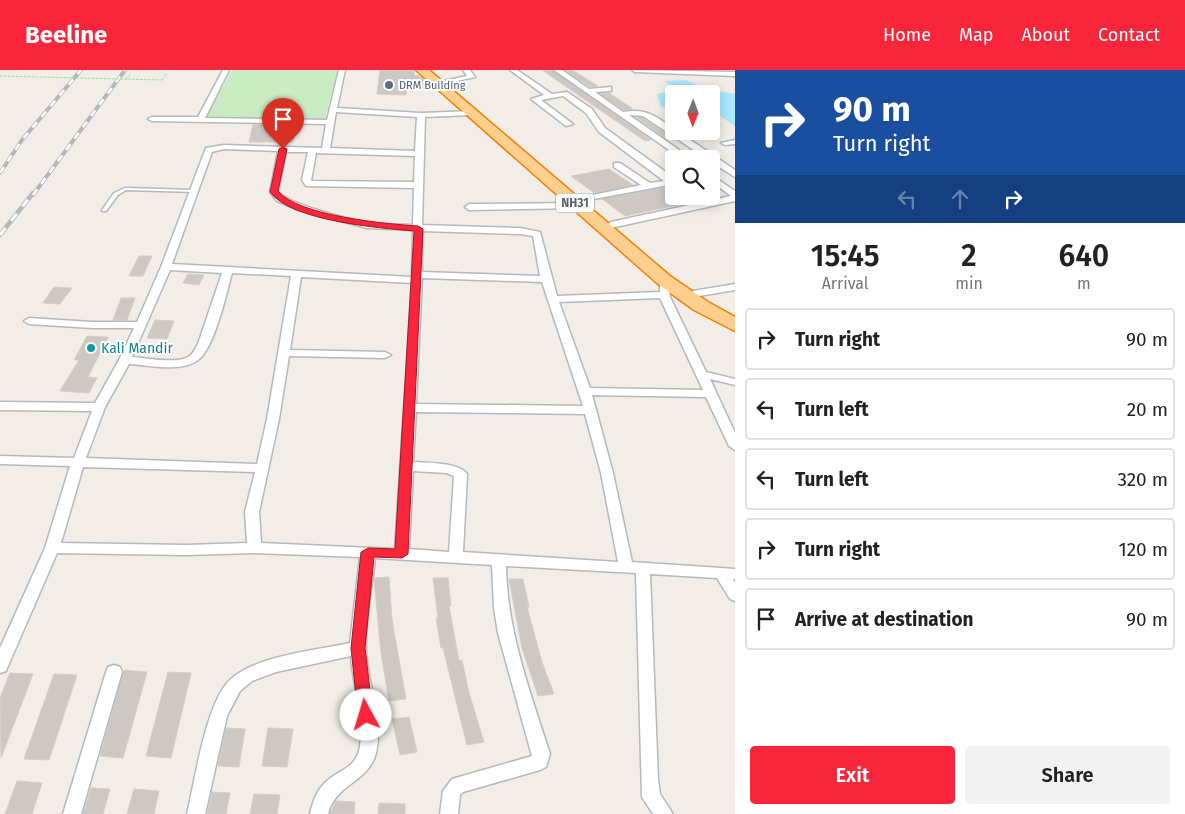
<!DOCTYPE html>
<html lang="en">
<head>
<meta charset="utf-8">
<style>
	body { margin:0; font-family:"Fira Sans",sans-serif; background:#f2f2f2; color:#222; height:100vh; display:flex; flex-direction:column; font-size:19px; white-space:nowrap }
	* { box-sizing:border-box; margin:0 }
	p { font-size:16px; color:#767676 }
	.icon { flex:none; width:28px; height:28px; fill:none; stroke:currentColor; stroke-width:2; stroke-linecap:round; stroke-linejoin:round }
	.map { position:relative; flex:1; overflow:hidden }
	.details { display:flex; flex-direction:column; background:#fff; width:450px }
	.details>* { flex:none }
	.top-card { background:#1a4fa0; color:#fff; overflow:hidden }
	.needle { width:32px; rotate:181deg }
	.controls { position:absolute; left:665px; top:15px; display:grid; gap:10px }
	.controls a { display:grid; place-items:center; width:55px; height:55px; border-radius:5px; background:#fff; box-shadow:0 2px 12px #0003; font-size:25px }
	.pin { position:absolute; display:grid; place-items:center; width:42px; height:42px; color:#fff; margin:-51px -21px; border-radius:50% 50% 50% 0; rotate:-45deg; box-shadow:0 0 5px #0007 }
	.pin .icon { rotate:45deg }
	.me { position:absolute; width:55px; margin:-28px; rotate:354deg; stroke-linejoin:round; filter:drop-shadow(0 0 4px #0008) }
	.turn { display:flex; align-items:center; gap:18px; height:105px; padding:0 15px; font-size:22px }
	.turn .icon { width:65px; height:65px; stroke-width:2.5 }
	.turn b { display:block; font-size:35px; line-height:42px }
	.lanes { display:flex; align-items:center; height:48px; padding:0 15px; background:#0003; justify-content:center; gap:25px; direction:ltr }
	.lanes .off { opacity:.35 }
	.eta { display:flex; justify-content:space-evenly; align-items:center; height:85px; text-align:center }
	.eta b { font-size:30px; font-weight:600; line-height:35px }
	.action { display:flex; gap:10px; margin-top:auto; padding:10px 15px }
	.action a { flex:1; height:58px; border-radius:5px; background:#f9253a; color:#fff; font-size:20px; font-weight:600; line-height:58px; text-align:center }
	.action a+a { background:#f2f2f2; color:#222 }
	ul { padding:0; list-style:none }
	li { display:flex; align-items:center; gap:15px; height:62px; margin:0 10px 8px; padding:0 5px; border:2px solid #e0e0e0; border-radius:5px }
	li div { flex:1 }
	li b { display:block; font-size:19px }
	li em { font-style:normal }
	header { display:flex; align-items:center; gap:30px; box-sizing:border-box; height:70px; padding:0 25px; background:#f9253a; color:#fff }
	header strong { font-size:24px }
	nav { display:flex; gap:28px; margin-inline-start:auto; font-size:18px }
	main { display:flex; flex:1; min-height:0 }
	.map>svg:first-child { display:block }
	.green { fill:#c9ebc2 }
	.water { fill:#a9e9ff }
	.building { fill:#cdc8c3; stroke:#d7cec4 }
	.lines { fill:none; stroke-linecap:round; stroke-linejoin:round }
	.lane-casing { stroke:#b4b9bc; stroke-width:3 }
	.street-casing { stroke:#b4b9bc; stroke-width:3 }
	.highway-casing { stroke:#f87f00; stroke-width:3 }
	.path { stroke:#a3dea8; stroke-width:1; stroke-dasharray:3 1; stroke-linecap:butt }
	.lane { fill:#fff; fill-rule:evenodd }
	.street { fill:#fff; fill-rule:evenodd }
	.highway { fill:#ffcf90; fill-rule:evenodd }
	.rail-far1-casing { stroke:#b6b7b8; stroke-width:4 }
	.rail-casing { stroke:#b6b7b8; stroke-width:4.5 }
	.rail-far1 { stroke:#fff; stroke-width:2.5; stroke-dasharray:7; stroke-linecap:butt }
	.rail { stroke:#fff; stroke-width:3; stroke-dasharray:9; stroke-linecap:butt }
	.path-bridge { stroke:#a3dea8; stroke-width:1; stroke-dasharray:3 1; stroke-linecap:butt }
	.route { fill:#f9253a; stroke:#a21826 }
	.service-dot { fill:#5c6f8a; stroke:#fff; stroke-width:2 }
	.culture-dot { fill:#0f9aa8; stroke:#fff; stroke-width:2 }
	.labels { text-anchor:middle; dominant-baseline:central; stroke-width:4; stroke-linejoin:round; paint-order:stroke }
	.far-service-label { font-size:11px; fill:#4e5e75; stroke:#fff; text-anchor:start }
	.shield { fill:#fff; stroke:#8e9395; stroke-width:1 }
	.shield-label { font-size:12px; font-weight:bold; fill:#5e6568 }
	.culture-label { font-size:14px; fill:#0d838f; stroke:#fff; text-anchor:start }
</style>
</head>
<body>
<header>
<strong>Beeline</strong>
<nav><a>Home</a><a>Map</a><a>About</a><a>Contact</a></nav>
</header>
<main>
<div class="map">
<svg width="735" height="744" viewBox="0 0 735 744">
	<rect width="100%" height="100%" fill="#f2ede7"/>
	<path class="green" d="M232 0H338L324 52 206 48Z"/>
	<path class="water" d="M686 10 707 19 735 24V56L711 40V24H674V36L661 37 657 24 675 20 665 11Z"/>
	<path class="building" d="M380 0H414V5L419 6 426 11 425 19H407L406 25 377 24Z
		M542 0H552L651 70 645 71Z
		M565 0H572L598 16 590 17Z
		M609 23 632 38V39L624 40 600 24Z
		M636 47 642 48 670 66 664 67Z
		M253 55H275L274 59H296L293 72H249Z
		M609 99 633 115 594 123 571 106Z
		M664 118 674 126 687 133 625 146 602 129Z
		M139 186H152L143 206H129Z
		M188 204 204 205 199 215 183 213Z
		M54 217 72 218 60 234 43 233Z
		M121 228H135L127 250H113Z
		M155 250 174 251 167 269 147 268Z
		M87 266 108 267 88 307 97 308 89 323 60 321 79 290H74Z
		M389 507 392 550 406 629 389 631 381 583 374 510V508Z
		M433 508H448L451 536H449L459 591 462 590 469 623 484 672 467 675 443 578H441L436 548H438Z
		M509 509H523L529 537H527L542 592 554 624 538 626 522 578Z
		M124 600 147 602 123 688 100 686Z
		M168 602 191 603 171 688 146 686Z
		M10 603 33 604 1 688 0 628Z
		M54 604 77 605 49 690 24 689Z
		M409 647 417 682 400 685 392 649Z
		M226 658 245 659 239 697 218 696Z
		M268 658 293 659 287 697 262 696Z
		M17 711 42 713 32 744H5Z
		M91 718 110 719 103 744H83Z
		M134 719 159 721 154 744H127Z
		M212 722 230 723 226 744H207Z
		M254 724 280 725 277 744H250Z
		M336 731 355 732 354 744H330Z
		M379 733 405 734V744H378Z"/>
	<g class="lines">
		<g class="lane-casing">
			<path id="lane" d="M125 118 195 120 197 121 195 122 126 120 118 125 106 141H102V140L114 123Z"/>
		</g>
		<g class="street-casing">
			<path id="street" d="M223 0H229L205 48 327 50 339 0H345L337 38 421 43 474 41 475 43 471 45 425 47 422 155 520 158 540 162 557 226 660 222V208H668L670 227 706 302 735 309V315L710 309 735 363V380L729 376 706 327 592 325 613 403 632 492 735 499V509H733L735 513V531L730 529 717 508 650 504 658 710 660 724 673 744H653L642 727 636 503 506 496C507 561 530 622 550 684L546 697 540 700 463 722 460 725 458 744H440L443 721 452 709 532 686 498 563 494 538 492 495 375 488C372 518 365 549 366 580 367 613 384 650 376 683 368 713 336 713 328 744H310C313 731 317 719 328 710 337 702 352 698 357 686 368 665 352 611 351 586L276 602 252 611 240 621 227 646 205 744H187C195 711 206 632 230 610 254 586 318 580 350 573L360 487 254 483 186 485 57 483 8 596 6 601 0 603V578L45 478 70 396 0 394V386L74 388 92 341 0 340V332L95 333 119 290 134 258H92L29 254 24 251 29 248 92 252H137L161 197 206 78 224 75 322 78 326 54 152 51 148 49 152 47H198ZM336 42 417 47 415 81 330 78ZM224 79 278 81 270 122 277 131 296 139 367 158 413 160 412 207 172 194 212 82ZM286 82H308L302 110 306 116 414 118 413 155C399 154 384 155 370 153 351 150 290 135 278 122ZM316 83 415 86 414 112 311 111ZM422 161 520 164 533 166 540 206 422 202ZM170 200 222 203 198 274C195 279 193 284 188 287 177 294 145 288 132 287ZM232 203 291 206 267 349 257 394 86 388 105 337 129 294C149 295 176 302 195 292 214 283 226 224 232 203ZM301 207 412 213 395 479 261 473 259 442 279 349 289 286 385 288 391 285 385 282 290 280ZM422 208 542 212 583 336 416 334ZM660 228 703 320 590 318 559 232ZM416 342 585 344 601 403 618 492 463 482 467 404C459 392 427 393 413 392ZM83 397 255 402 245 442 247 473 186 475 61 473ZM413 401 446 403 454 406 449 482 409 479Z
				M463 0H470L475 7 443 14 439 12 467 6Z
				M510 0H517L552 24 567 22 592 39 605 58 674 108V114L578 132V128L641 115 614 97V93H620L650 113 664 111 599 62 586 43 563 26 541 30 573 54 566 56 531 29 544 25Z
				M554 0H562L589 19 611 17V21L595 22 623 42C647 38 655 46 674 59V61H677L735 100V107L711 92V89H707L643 46 629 45 692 89H682Z
				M632 0 735 2V6L635 2Z
				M735 70V74L725 75 721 73Z
				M711 105 735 121V131L611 158 606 155 611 152 731 126 711 111Z
				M579 133 583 136 582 138 469 140 465 137 469 134Z
				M735 214V220L693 227 688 224 693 221Z
				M114 595 120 597 122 602 81 744H63L106 602 108 597Z"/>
		</g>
		<g class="highway-casing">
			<path id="highway" d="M416 0H429L670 206 708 232 735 247V261L694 240 658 214Z"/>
		</g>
		<path class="path" d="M126 10 131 3
			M162 10 167 3"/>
		<use href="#lane" class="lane"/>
		<use href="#street" class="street"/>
		<use href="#highway" class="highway"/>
		<g class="rail-far1-casing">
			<path id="rail-far1" d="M0 103 22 70 81 0
				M33 125 125 0"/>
		</g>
		<g class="rail-casing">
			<path id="rail" d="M0 165 33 123"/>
		</g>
		<use href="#rail-far1" class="rail-far1"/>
		<use href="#rail" class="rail"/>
		<path class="path-bridge" d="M0 6 162 10"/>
	</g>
	<path class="route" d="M283 77 287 79 278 121C298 146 387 154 418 156L423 159 408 484 402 488 374 487 365 578 373 645 371 649 366 651 360 649 358 645 351 578 361 482 368 478 395 479 414 161C379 158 291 151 270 122L279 79Z"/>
	<circle class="service-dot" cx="389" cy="15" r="5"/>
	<circle class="culture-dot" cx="91" cy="278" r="5"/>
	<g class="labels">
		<g class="far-service-label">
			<text x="399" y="15">DRM Building</text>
		</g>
		<rect class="shield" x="556" y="123.5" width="38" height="19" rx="4"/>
		<g class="shield-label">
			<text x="575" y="133">NH31</text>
		</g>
		<g class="culture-label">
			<text x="101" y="278">Kali Mandir</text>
		</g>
	</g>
</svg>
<div class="controls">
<a><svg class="needle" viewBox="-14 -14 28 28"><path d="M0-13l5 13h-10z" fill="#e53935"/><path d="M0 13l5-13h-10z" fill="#767676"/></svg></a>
<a><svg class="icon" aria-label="search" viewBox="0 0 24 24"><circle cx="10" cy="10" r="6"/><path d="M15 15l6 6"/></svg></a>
</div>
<div class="pin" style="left:283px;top:79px;background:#d93025"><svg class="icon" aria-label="arrive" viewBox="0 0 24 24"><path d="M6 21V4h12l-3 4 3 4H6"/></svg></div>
<svg class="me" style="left:366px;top:645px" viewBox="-20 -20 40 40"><circle r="19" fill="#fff"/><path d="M0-13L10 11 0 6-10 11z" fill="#f9253a"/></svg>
</div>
<section class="details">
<div class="top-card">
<div class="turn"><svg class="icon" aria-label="right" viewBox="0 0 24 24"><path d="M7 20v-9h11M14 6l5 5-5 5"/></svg><div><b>90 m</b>Turn right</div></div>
<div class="lanes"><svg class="icon off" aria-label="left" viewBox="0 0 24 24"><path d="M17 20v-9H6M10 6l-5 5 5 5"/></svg><svg class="icon off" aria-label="ahead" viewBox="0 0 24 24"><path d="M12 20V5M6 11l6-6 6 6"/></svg><svg class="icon" aria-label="right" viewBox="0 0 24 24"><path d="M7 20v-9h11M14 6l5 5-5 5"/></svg></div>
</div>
<div class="eta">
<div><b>15:45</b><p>Arrival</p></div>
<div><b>2</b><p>min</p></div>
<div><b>640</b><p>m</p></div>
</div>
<ul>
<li><svg class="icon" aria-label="right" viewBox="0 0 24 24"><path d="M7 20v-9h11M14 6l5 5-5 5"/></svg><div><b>Turn right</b></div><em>90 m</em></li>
<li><svg class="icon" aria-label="left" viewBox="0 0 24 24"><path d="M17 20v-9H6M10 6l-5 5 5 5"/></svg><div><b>Turn left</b></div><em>20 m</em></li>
<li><svg class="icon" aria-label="left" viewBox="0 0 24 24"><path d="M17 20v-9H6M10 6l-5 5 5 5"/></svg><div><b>Turn left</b></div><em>320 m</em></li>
<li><svg class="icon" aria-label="right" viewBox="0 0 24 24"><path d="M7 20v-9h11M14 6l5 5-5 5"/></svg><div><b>Turn right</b></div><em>120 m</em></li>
<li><svg class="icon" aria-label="arrive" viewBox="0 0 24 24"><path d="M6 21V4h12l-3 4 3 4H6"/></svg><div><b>Arrive at destination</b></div><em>90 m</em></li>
</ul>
<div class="action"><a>Exit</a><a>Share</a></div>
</section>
</main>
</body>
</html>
